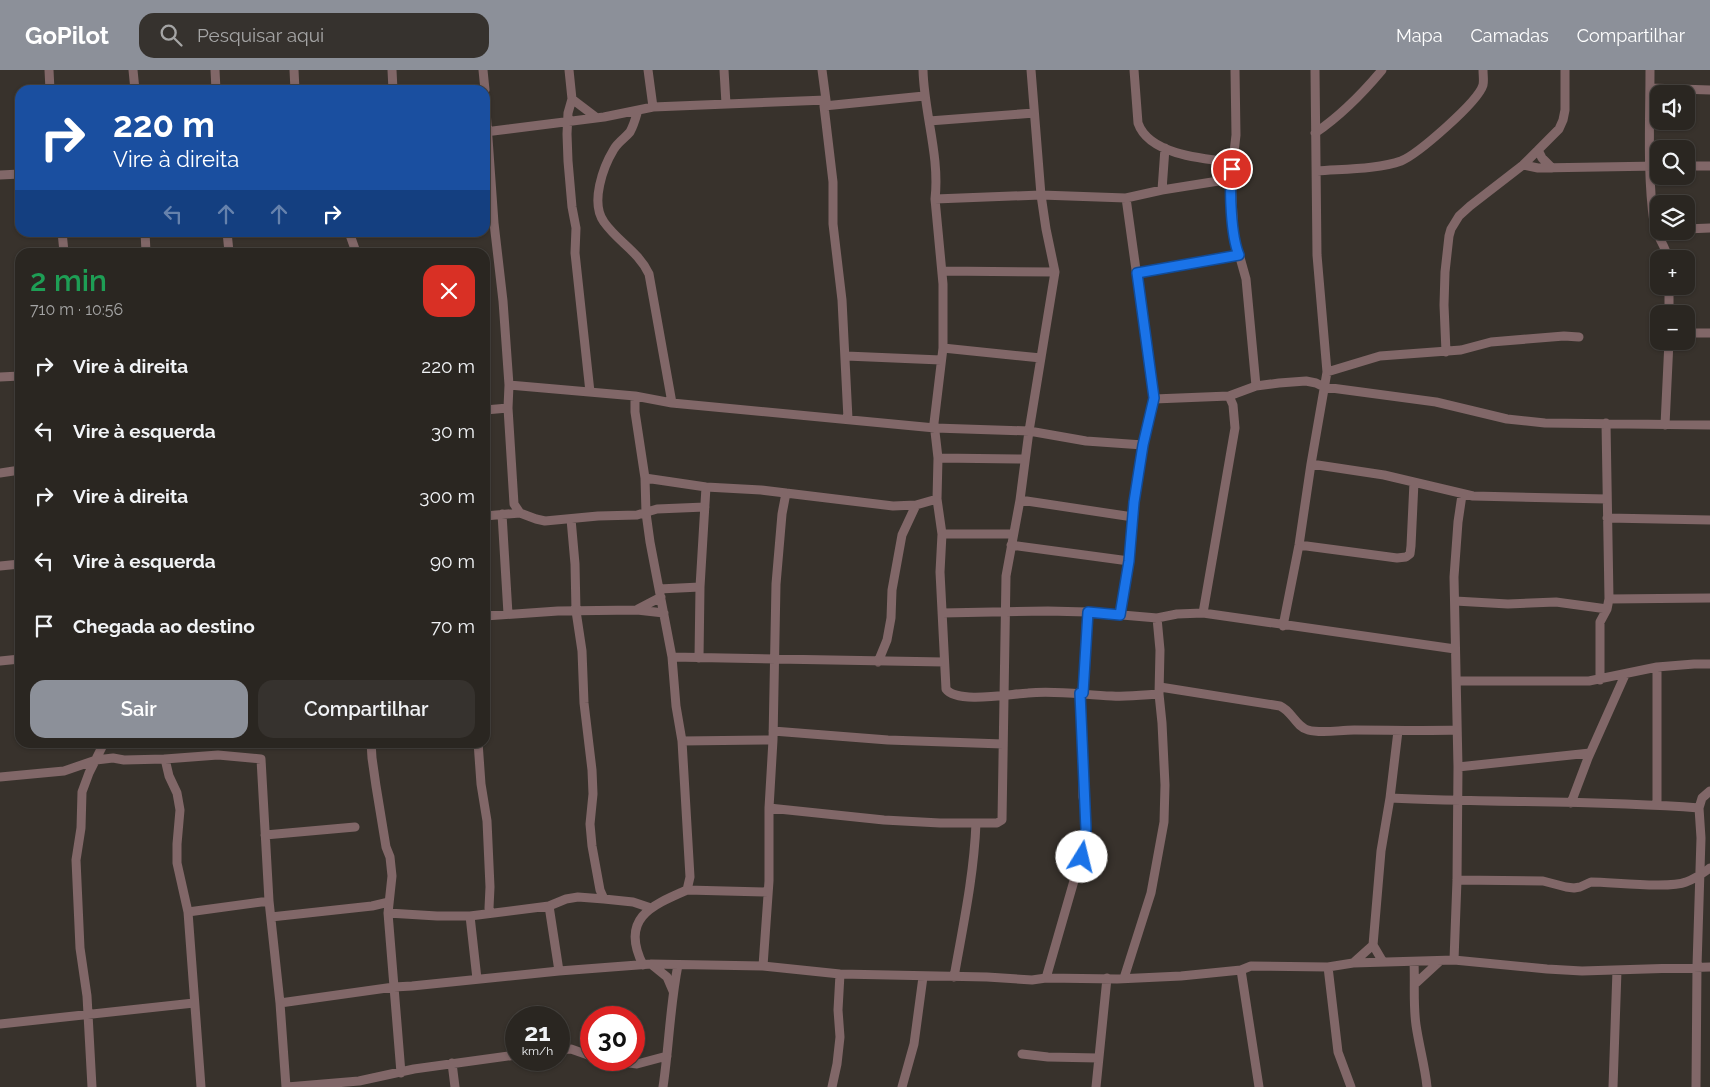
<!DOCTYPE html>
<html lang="pt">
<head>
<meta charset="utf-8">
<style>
	body { margin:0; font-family:Raleway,sans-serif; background:#36322e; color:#f1f3f6; height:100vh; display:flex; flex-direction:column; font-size:19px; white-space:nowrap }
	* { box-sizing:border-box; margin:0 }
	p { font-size:16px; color:#a5a5a5 }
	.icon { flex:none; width:28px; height:28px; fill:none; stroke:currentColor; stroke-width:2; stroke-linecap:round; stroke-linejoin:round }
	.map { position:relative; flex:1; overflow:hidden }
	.sheet { position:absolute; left:15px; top:178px; width:475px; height:500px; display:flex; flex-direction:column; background:#2a2621; border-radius:15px; box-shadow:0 1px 4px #0004,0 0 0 1px #46433f }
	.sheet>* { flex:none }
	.banner { position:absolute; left:15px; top:15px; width:475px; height:152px; border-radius:15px; box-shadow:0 1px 4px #0004,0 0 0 1px #46433f; background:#1a4fa0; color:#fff; overflow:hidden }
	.fabs { position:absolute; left:1650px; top:15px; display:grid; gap:10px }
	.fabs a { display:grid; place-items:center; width:45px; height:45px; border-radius:10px; background:#2a2621; box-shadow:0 1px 4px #0004,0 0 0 1px #46433f; font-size:25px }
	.speed { position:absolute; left:505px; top:936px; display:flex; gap:10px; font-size:25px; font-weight:700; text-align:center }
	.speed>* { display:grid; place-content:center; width:65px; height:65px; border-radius:50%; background:#2a2621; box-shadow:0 1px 4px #0004,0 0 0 1px #46433f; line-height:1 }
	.speed small { font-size:12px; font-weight:400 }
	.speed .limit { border:8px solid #d22; background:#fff; color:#111 }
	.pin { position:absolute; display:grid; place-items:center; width:42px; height:42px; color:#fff; margin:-21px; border:2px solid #fff; border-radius:50%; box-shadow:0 1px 5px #0007 }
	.me { position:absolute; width:55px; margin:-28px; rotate:9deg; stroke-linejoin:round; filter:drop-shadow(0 0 4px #0008) }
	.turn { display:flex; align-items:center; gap:18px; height:105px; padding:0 15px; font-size:22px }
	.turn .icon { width:65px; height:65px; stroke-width:2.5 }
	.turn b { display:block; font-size:35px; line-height:42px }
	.lanes { display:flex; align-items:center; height:48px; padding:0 15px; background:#0003; justify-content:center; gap:25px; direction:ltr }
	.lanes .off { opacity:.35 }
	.round { display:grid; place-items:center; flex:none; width:52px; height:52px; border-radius:15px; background:#36322e }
	.summary { display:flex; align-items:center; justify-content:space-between; height:85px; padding:0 15px }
	h1 { font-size:30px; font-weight:600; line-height:38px; color:#1e9e55 }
	.button { display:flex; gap:10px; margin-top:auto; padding:10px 15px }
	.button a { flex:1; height:58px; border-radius:15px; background:#8c9099; color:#fff; font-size:20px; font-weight:600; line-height:58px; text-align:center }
	.button a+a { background:#36322e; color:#f1f3f6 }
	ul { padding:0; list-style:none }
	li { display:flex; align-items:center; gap:15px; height:65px; padding:0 15px }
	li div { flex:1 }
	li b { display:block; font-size:19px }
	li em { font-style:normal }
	header { display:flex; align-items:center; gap:30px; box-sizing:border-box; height:70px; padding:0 25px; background:#8c9099; color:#fff }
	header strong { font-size:24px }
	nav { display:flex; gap:28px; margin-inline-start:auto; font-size:18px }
	.search { width:350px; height:45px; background:#36322e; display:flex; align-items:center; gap:12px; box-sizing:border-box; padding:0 18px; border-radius:15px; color:#a5a5a5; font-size:19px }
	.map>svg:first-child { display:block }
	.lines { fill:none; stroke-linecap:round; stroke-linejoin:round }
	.minor { stroke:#816768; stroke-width:9 }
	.route-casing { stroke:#114b97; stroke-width:12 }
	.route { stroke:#1a73e8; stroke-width:9 }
</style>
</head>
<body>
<header>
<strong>GoPilot</strong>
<div class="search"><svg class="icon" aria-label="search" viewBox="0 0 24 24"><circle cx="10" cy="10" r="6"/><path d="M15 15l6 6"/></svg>Pesquisar aqui</div>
<nav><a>Mapa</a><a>Camadas</a><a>Compartilhar</a></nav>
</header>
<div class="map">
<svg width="1710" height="1017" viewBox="0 0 1710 1017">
	<rect width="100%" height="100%" fill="#38322c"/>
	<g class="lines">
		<path class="minor" d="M49 0 50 20
			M133 0 135 20
			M215 0 216 20
			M294 0 295 20
			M392 0 393 20
			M483 0 485 20
			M569 0 572 29 568 43 567 64 568 91 572 137 576 158 575 183 590 322
			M648 0 653 37
			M724 0 726 34
			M822 0 826 30 824 36 833 112V154L842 230 848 349
			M923 0C924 43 940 86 935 129L943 214V278L934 353 938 388 937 429 942 464 940 502 946 619C957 634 1009 624 1028 623 1056 620 1084 625 1112 626 1128 627 1144 625 1159 624
			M1134 0 1138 53C1149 85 1204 89 1233 92
			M1235 0 1236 65 1231 109 1234 166 1246 209 1256 316
			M1650 0C1650 51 1647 103 1654 153 1656 166 1666 176 1668 189
			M1650 18 1710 20
			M485 26 494 153 503 231 509 315 508 338 514 434 520 443
			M572 29 597 48
			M824 36 924 26
			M638 40C636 47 634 55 630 62 625 68 618 72 614 79 603 97 590 133 604 152 618 172 638 181 649 204L672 333
			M929 51 1034 43
			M485 62 604 47 653 37 826 30
			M1315 63C1340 46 1362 24 1382 0
			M1538 80 1542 88 1552 98
			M1523 95 1538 98 1659 96
			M1686 96H1710
			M1317 101C1340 99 1380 99 1401 91 1418 84 1478 32 1483 15 1484 11 1483 5 1483 0
			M0 105 20 104
			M1162 120 1165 78
			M935 129 1041 125 1126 128 1162 120 1231 109
			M1686 159 1710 158
			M62 162 64 182
			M145 162 146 182
			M227 162 229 182
			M349 162 356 182
			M942 201 1055 202
			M1137 203 1239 185
			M1669 216V244
			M1686 263H1710
			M943 278 1041 288
			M1446 282 1444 235 1445 202 1449 166 1451 159 1459 146 1470 136 1523 95 1559 59 1563 50 1565 40V0
			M846 286 941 290
			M1327 302 1380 286 1461 280 1491 272 1564 266 1579 267
			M0 307 20 306
			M509 315 635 326 672 333 935 358 1029 361 1086 371 1143 375
			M635 326V342L645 408 646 443 650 472 672 587 676 636 682 671 690 807 687 820 768 822
			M1154 329 1229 326 1256 316 1279 313 1306 311 1316 313 1324 317 1436 332 1507 349 1545 353 1710 355
			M485 340 508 338
			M1665 355 1669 271
			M938 388 1025 389
			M1311 394 1384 405 1473 426 1607 429
			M0 403 20 400
			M645 408 706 417 761 420 893 436 916 435 937 429
			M1020 430 1133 447
			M502 444 508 544
			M485 446 520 443 536 449 545 451 598 446 637 445 657 439 705 437
			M1607 448 1710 450
			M942 464H1013
			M1011 475 1129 491
			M1299 475 1397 488 1406 487 1410 484 1411 476 1414 412
			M0 496 20 494
			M659 519 700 517
			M1609 529 1710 528
			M1455 531 1508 534 1556 532 1607 539
			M638 539 661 527
			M942 543 1048 541 1087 542 1157 548 1177 544 1203 543 1455 579
			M1203 543 1235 358 1233 335 1229 326
			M1120 545 1129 491 1134 432 1143 375 1154 329 1126 128
			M485 546 558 541 637 540 664 543
			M1283 556 1299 475 1311 394 1327 302 1317 185 1315 0
			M672 587 944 592
			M699 588 700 517 706 417
			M0 591 20 589
			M878 592 887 570 891 548 892 520 902 465 916 435
			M1600 610V552L1607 539 1609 529 1606 353
			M1457 611H1589L1657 597 1694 594H1710
			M1160 617 1280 636C1292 641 1296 657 1308 660 1322 664 1339 660 1354 660 1388 660 1423 661 1457 660
			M1083 623 1087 542
			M773 661 888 670 1003 674
			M682 671 773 670
			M371 672 372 688 376 716 386 777 390 787 392 806 388 843 401 1003
			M478 672 481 714 487 751 490 817 489 838 490 843
			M165 689 169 706 177 723 180 740 177 774V793L188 842 201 1017
			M1458 697 1590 683
			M0 707 64 701 96 690 113 688 124 690 165 689 218 685 261 689 269 831 280 933 286 1017
			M1390 728C1493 733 1596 730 1699 738
			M1571 733 1588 688 1625 605
			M1657 735V597
			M769 738 884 750 940 753H997L1002 750 1006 506 1020 430 1029 361 1055 202 1046 159 1041 125 1031 0
			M265 765 355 757
			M1457 810 1543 811 1566 817 1574 818 1580 817 1591 812C1612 812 1669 819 1686 812 1695 809 1703 803 1710 798
			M604 829 633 832 651 838
			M549 836 559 901
			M188 842 269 831
			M388 843 437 846H470L549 836 566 829 578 827 604 829 600 820 592 776 590 754 593 724 592 700 584 633 582 581 576 541 575 494 571 449
			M470 846 477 909
			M271 847 372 836 389 832
			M1454 890 1457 810 1458 697 1454 507 1458 452 1462 425
			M1383 892 1373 875 1381 781 1390 728 1398 661
			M1414 892C1415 913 1413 934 1416 955 1419 976 1425 996 1427 1017
			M1353 893 1373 875
			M651 894 667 907 673 921
			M643 895C620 849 650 836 687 820
			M763 896 769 811V738L773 670 776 514 782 444 786 423
			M1328 897 1338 982 1351 1017
			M1241 900 1259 1017
			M954 907C963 856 974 805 976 753
			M1046 908 1084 776 1086 743 1083 727V675L1080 623
			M1124 908 1151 823 1164 752 1165 715 1162 653 1159 624 1160 580 1157 548
			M1415 914 1440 891
			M280 933 394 917 412 916 559 901 651 894 763 896 840 904 987 907 1032 910 1046 908 1117 909 1181 906 1241 900 1251 896 1328 897 1353 893 1454 890 1547 899 1582 901 1710 897
			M0 954 194 933
			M559 980 571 979 591 986
			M1022 984 1048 987 1098 988
			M607 990 637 994 667 986
			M452 993 455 1017
			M92 1017 87 926 80 878 76 790 81 758 82 722 89 703 102 677V672
			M287 1017 359 1011 414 999 516 985
			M663 1017C669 977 670 935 678 895
			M832 1017 837 994 840 967 838 940 840 904
			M902 1017 914 974 923 907
			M1096 1017 1107 908
			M1613 1017 1617 900
			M1696 1017 1697 896 1701 768 1699 738 1702 728 1710 721"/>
	</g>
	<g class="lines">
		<g class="route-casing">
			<path id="route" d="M1082 787 1086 759 1080 623H1083L1088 542 1120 545 1129 491 1134 432 1143 375 1154 328 1137 203 1239 185C1231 166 1229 120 1232 99"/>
		</g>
		<use href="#route" class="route"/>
	</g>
</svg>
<div class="fabs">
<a><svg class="icon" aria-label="sound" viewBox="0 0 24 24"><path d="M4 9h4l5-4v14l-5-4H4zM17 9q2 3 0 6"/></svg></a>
<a><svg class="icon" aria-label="search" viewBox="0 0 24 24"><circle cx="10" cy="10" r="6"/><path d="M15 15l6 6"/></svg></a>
<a><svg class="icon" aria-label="layers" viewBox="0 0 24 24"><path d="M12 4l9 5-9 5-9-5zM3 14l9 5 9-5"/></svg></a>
<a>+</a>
<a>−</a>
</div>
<div class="speed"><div>21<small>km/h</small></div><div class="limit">30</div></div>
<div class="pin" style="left:1232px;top:99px;background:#d93025"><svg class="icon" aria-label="arrive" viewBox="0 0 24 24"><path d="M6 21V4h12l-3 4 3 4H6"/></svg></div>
<svg class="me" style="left:1082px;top:787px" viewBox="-20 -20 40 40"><circle r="19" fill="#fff"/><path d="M0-13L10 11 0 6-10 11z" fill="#1a73e8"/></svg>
<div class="banner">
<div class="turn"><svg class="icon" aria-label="right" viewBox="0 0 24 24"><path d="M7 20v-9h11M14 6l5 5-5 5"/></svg><div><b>220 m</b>Vire à direita</div></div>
<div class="lanes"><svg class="icon off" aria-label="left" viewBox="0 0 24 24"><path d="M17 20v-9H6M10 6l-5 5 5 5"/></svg><svg class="icon off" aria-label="ahead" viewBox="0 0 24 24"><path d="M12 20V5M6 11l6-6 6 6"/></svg><svg class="icon off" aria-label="ahead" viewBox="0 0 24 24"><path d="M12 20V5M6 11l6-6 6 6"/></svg><svg class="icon" aria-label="right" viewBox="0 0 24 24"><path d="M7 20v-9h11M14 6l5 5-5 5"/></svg></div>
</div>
<section class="sheet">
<div class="summary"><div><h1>2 min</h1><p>710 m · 10:56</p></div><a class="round" style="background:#d93025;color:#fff"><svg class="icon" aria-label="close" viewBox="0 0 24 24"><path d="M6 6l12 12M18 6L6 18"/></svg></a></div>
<ul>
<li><svg class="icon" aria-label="right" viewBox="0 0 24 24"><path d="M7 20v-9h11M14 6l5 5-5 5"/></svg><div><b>Vire à direita</b></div><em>220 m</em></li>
<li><svg class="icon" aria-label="left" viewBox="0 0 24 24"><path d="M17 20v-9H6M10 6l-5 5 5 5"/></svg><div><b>Vire à esquerda</b></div><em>30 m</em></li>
<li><svg class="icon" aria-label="right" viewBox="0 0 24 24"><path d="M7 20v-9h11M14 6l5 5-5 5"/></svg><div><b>Vire à direita</b></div><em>300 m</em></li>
<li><svg class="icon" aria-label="left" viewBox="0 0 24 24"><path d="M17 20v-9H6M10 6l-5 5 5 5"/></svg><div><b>Vire à esquerda</b></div><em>90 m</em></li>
<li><svg class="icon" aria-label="arrive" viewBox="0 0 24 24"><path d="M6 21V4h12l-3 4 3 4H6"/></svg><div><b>Chegada ao destino</b></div><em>70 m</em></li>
</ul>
<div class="button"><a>Sair</a><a>Compartilhar</a></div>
</section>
</div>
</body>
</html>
